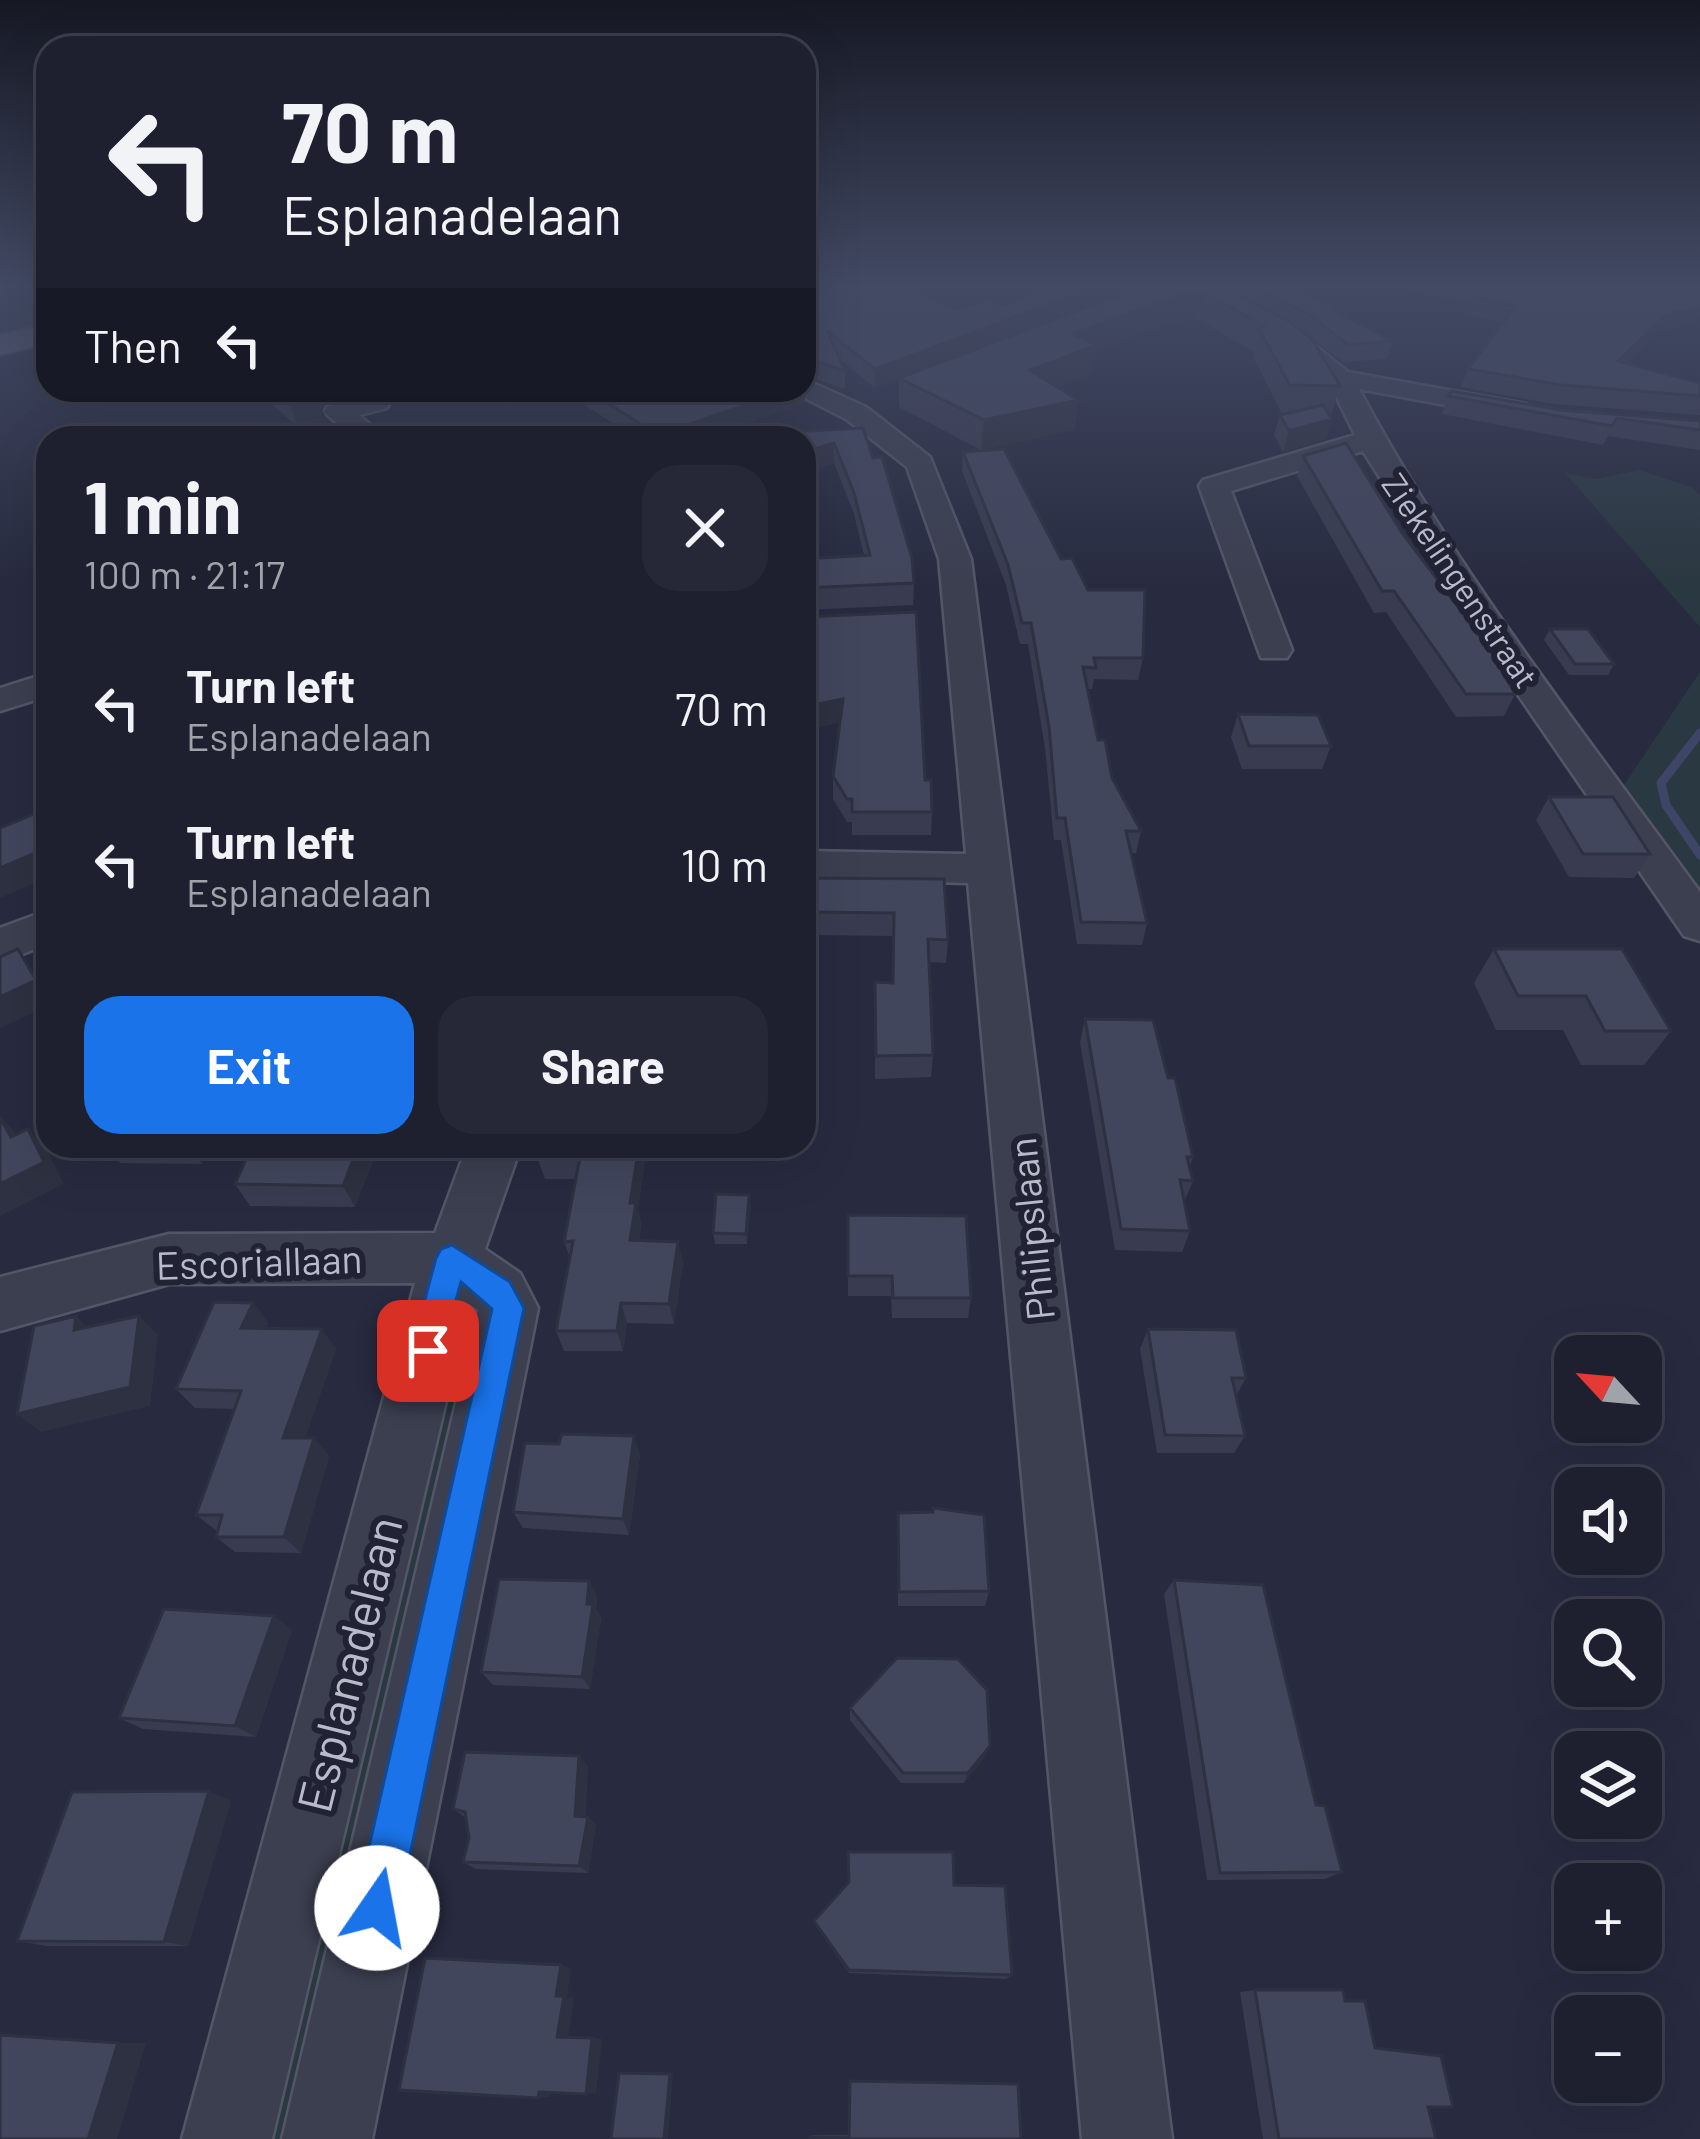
<!DOCTYPE html>
<html lang="en">
<head>
<meta charset="utf-8">
<style>
	body { margin:0; font-family:Barlow,sans-serif; background:#262838; color:#f1f3f6; height:100vh; display:flex; flex-direction:column; font-size:45px; white-space:nowrap }
	* { box-sizing:border-box; margin:0 }
	p { font-size:39px; color:#a1a3ab }
	.icon { flex:none; width:66px; height:66px; fill:none; stroke:currentColor; stroke-width:2; stroke-linecap:round; stroke-linejoin:round }
	.map { position:relative; flex:1; overflow:hidden }
	.drawer { position:absolute; left:36px; top:426px; width:780px; height:732px; display:flex; flex-direction:column; background:#1e2030; border-radius:36px; box-shadow:0 12px 48px #0002,0 0 0 3px #3c3e4c }
	.drawer>* { flex:none }
	.banner { position:absolute; left:36px; top:36px; width:780px; height:366px; border-radius:36px; box-shadow:0 12px 48px #0002,0 0 0 3px #3c3e4c; background:#1e2030; color:#f1f3f6; overflow:hidden }
	.needle { width:78px; rotate:296deg }
	.buttons { position:absolute; left:1554px; top:1335px; display:grid; gap:24px }
	.buttons a { display:grid; place-items:center; width:108px; height:108px; border-radius:24px; background:#1e2030; box-shadow:0 12px 48px #0002,0 0 0 3px #3c3e4c; font-size:60px }
	.pin { position:absolute; display:grid; place-items:center; width:102px; height:102px; color:#fff; margin:-51px; border-radius:24px; box-shadow:0 6px 18px #0006 }
	.me { position:absolute; width:132px; margin:-66px; rotate:12deg; stroke-linejoin:round; filter:drop-shadow(0 0 9px #0008) }
	.turn { display:flex; align-items:center; gap:42px; height:252px; padding:0 48px; font-size:54px }
	.turn .icon { width:156px; height:156px; stroke-width:2.5 }
	.turn b { display:block; font-size:84px; line-height:102px }
	.then { display:flex; align-items:center; height:114px; padding:0 48px; background:#0003; gap:24px; font-size:45px }
	.round { display:grid; place-items:center; flex:none; width:126px; height:126px; border-radius:36px; background:#262838 }
	.summary { display:flex; align-items:center; justify-content:space-between; height:204px; padding:0 48px }
	h1 { font-size:72px; font-weight:700; line-height:90px }
	.primary-button { display:flex; gap:24px; margin-top:auto; padding:24px 48px }
	.primary-button a { flex:1; height:138px; border-radius:36px; background:#1a73e8; color:#fff; font-size:48px; font-weight:700; line-height:138px; text-align:center }
	.primary-button a+a { background:#262838; color:#f1f3f6 }
	ul { padding:0; list-style:none }
	li { display:flex; align-items:center; gap:36px; height:156px; padding:0 48px }
	li div { flex:1 }
	li b { display:block; font-size:45px }
	li em { font-style:normal }
	.map>svg:first-child { display:block }
	.green { fill:#2a3841 }
	.lines { fill:none; stroke-linecap:round; stroke-linejoin:round }
	.stream { stroke:#3f4567; stroke-width:9 }
	.minor-casing { stroke:#545667; stroke-width:5 }
	.major-casing { stroke:#434556; stroke-width:4 }
	.minor { fill:#3c3f50; fill-rule:evenodd }
	.major { fill:#5a5d70; fill-rule:evenodd }
	.wall { fill:#393c50 }
	.shaded-wall { fill:#2e3141 }
	.building { fill:#42465d; stroke:#2e3141; stroke-width:3 }
	.route { fill:#1a73e8; stroke:#114b97; stroke-width:3 }
	.labels { text-anchor:middle; dominant-baseline:central; stroke-width:12; stroke-linejoin:round; paint-order:stroke }
	.far-street-label { font-size:33px; fill:#b9bbca; stroke:#212335 }
	.street-label { font-size:39px; fill:#b9bbca; stroke:#212335 }
	.near-street-label { font-size:48px; fill:#b9bbca; stroke:#212335 }
</style>
</head>
<body>
<div class="map">
<svg width="1700" height="2139" viewBox="0 0 1700 2139">
	<rect width="100%" height="100%" fill="#282b40"/>
	<path class="green" d="M48 284V290L38 295 48 301V324L0 335V285Z
		M1639 470 1691 487 1700 495V627L1565 473 1597 479Z
		M1700 672V902L1620 791Z
		M476 1349 300 2139H236L435 1351Z"/>
	<g class="lines">
		<path class="stream" d="M1700 733 1661 783 1666 805 1700 855"/>
		<g class="minor-casing">
			<path id="minor" d="M1173 284H1202L1303 336 1348 372 1526 404 1530 410 1516 418 1359 389C1454 568 1581 729 1700 892V941L1684 936 1492 657 1363 451 1231 491 1292 650 1287 658H1261L1199 486 1203 480 1355 435 1329 382 1285 346Z
				M804 379 866 407 930 457 971 559 1172 2139H1082L968 883 804 879V851L966 854 939 559 907 467 846 419 795 393 804 390Z
				M377 394 390 402 387 408 359 415 385 438H354L324 412 328 406Z
				M48 673V696L0 711V688Z
				M48 910V944L0 963V928Z
				M467 1146H521L485 1249 520 1273 538 1308 372 2139H282L478 1310 469 1304 272 2139H182L415 1283 169 1284 0 1331V1277L169 1234 435 1233Z"/>
		</g>
		<g class="major-casing">
			<path id="major" d="M48 324V343L0 355V335Z"/>
		</g>
		<use href="#minor" class="minor"/>
		<use href="#major" class="major"/>
	</g>
	<path class="wall" d="M1090 284H1146L1001 340 1149 284H1285L1393 341 1387 359 1343 362 1298 328 1340 386 1331 415H1330L1326 439 1283 452 1274 435 1280 415 1282 414 1253 357 1254 352 1198 319 1178 321 1096 352 1092 373 1057 387 1078 400 1074 430 981 450 899 407V378L875 388 840 359 845 371V389L804 375V295L957 309 1000 305 1062 294Z
		M1383 284H1700V317L1693 324 1658 332 1626 364 1700 383V415L1554 404 1461 387 1468 369 1503 322 1470 315 1474 304Z
		M805 385V403L711 436 863 428 914 583 913 605 804 610V559L864 555 854 514 834 463 804 473V438H636L572 397 561 400 545 390H804Z
		M214 390H374L327 402 322 409 326 419 298 427 259 393 228 401Z
		M376 390H419L420 394 394 401Z
		M1448 396 1561 410 1700 421V450L1608 436 1603 445 1442 414Z
		M963 452 1061 559 1143 658 1138 680 1094 679 1092 689H1087L1098 740 1112 778 1141 831 1136 853H1131L1147 923 1142 945 1077 944 1061 840H1054L1045 748 1028 644H1020L1006 585 962 471Z
		M1303 456 1402 533 1515 694 1504 716 1456 717 1386 612 1374 613 1297 476Z
		M804 617 925 780 932 812 931 835H852V822H847L833 799V776L840 722 804 730Z
		M1550 629 1614 664 1608 675H1569L1544 640Z
		M1238 714 1331 746 1322 769H1242L1231 737Z
		M1549 797 1650 854 1634 878 1569 877 1536 820Z
		M804 878 944 879 948 940 946 963 929 962 933 1055 931 1077 875 1079V982L892 983 893 936 810 935 809 946H804Z
		M1494 949 1671 1031 1644 1065H1581L1563 1030H1496L1474 983Z
		M1085 1019 1168 1078 1193 1157 1190 1166 1193 1181 1184 1202 1190 1231 1182 1252 1115 1250 1080 1042Z
		M106 1146H210L202 1164 120 1163Z
		M252 1146H375L377 1150 355 1207 250 1206 235 1184Z
		M647 1146 638 1209 641 1224 639 1241 678 1242 683 1263 674 1324 627 1323 623 1351H564L556 1331 570 1258 564 1242 576 1179H545L537 1157Z
		M751 1205 747 1244H715L713 1233Z
		M848 1215 971 1298 968 1318H892L891 1296H848Z
		M253 1303 268 1323 266 1329 336 1349 305 1438H314L329 1456 301 1553 235 1552 216 1537 217 1531 196 1515 235 1409 195 1408 176 1389Z
		M1148 1329 1246 1378 1236 1396 1245 1436 1234 1453H1157L1140 1349Z
		M640 1454 629 1535 523 1528 513 1512Z
		M898 1513 989 1591 985 1606H898Z
		M1174 1580 1316 1805 1342 1872 1325 1879 1207 1880 1164 1594Z
		M589 1581 597 1596 596 1609 601 1618 590 1689 493 1685 481 1672Z
		M274 1616 292 1630 256 1737 143 1729 119 1718Z
		M850 1708 990 1746 985 1757 964 1783H901L850 1720Z
		M588 1766 585 1816 588 1817 596 1825 588 1873 476 1869 463 1862 469 1838 465 1817 453 1809Z
		M231 1801 188 1946H47L17 1941Z
		M954 1885 1012 1975 1006 1979 849 1973 816 1926 814 1921Z
		M1255 1990 1375 2048 1428 2107 1436 2139H1263L1240 1992Z
		M812 2135H849L1021 2139H810Z"/>
	<path class="shaded-wall" d="M1104 284H1146L875 388V369Z
		M1204 292 1198 319 1178 321 1096 352 1092 373 1027 399 1030 370 1073 334 1183 294Z
		M1700 307V317L1693 324 1658 332 1609 380 1618 361 1666 315Z
		M804 385 805 403 706 438H659L658 435 789 390H804Z
		M224 390H258L259 393 228 401Z
		M313 390H374L327 402 322 409 326 419 298 427 290 405Z
		M391 390H419L420 394 394 401Z
		M559 390H570L572 397 561 400Z
		M1078 400 1074 430 981 450 984 420Z
		M1332 419 1326 439 1283 452 1289 431Z
		M834 443V463L804 473V452Z
		M843 699V722L804 730V707Z
		M38 852 48 868V877L0 898V868Z
		M18 949 48 995V1006L0 1028V997Z
		M0 1115 16 1134 11 1137Z
		M28 1129 47 1151 64 1184 0 1216V1184Z
		M190 1146H210L202 1164Z
		M358 1146H375L377 1150 355 1207 343 1186Z
		M639 1146H647L638 1209 641 1224 636 1261 630 1240V1203Z
		M749 1195 751 1205 747 1244 746 1234Z
		M678 1242 683 1263 674 1324 669 1304Z
		M253 1303 268 1323 257 1348 241 1328Z
		M621 1303 627 1323 623 1351 617 1331Z
		M76 1316 96 1336 74 1330Z
		M139 1316 158 1335 150 1406 41 1432 17 1414Z
		M322 1329 336 1349 299 1456 283 1438Z
		M634 1436 640 1454 629 1535 623 1519Z
		M314 1438 329 1456 301 1553 284 1537Z
		M589 1581 597 1596 596 1609 601 1618 590 1689 582 1677Z
		M274 1616 292 1630 256 1737 235 1726Z
		M990 1746 985 1757 964 1783 968 1773Z
		M579 1756 588 1766 584 1824 575 1816Z
		M209 1791 231 1801 188 1946 164 1942Z
		M588 1817 596 1825 588 1873 579 1866Z
		M561 1965 571 1969 567 1997 574 1998 568 2038 557 2037 556 1996Z
		M592 2038 602 2039 596 2093 586 2094Z
		M118 2043H146L117 2139H88Z
		M670 2074H673L668 2139H664Z
		M551 2091 550 2097 538 2098 539 2092Z"/>
	<path class="building" d="M842 284H893L957 309 986 299 1000 305 1049 289 1062 294 1090 284H1104L875 369 827 331 845 371 804 357V295Z
		M1149 284H1215L1290 322 1312 339 1340 386 1290 385 1259 329 1264 326 1204 292 1183 294 1073 334 1097 345 1030 370 1078 400 984 420 899 378Z
		M1249 284H1285L1338 309 1332 310 1393 341 1348 345 1310 315Z
		M1466 284H1700V307L1666 315 1618 361 1700 383V396L1561 385 1468 369 1515 306 1476 298 1487 289Z
		M273 390H313L319 398 290 405Z
		M587 390H789L658 435Z
		M1452 391 1561 410 1700 421V430L1617 418 1612 426 1448 396Z
		M1323 405 1332 419 1289 431 1280 415Z
		M863 428 873 458 882 457 912 558 914 583 804 588V559L870 555 854 493 834 443 804 452V438H676Z
		M1346 443 1402 533 1490 649 1515 694H1466L1394 591H1382L1303 456Z
		M1004 449 1061 559 1072 558 1088 590H1145L1143 658H1094L1096 668 1083 667 1098 740H1105L1112 778 1141 831H1126L1147 923 1081 922 1065 818H1057L1049 727 1031 623H1022L1008 565 963 452Z
		M916 612 925 780H931L932 812H852V799H847L833 776 843 699 804 707V617Z
		M1550 629H1588L1614 664H1575Z
		M1238 714 1318 715 1331 746H1249Z
		M1549 797H1613L1650 854H1583Z
		M48 808V858L43 860 38 852 0 868V828Z
		M804 878 944 879 948 940 928 939 933 1055 876 1056 875 982 893 983 894 913 809 912V923H804Z
		M18 949 36 980 0 997V957Z
		M1494 949H1622L1671 1031H1605L1586 996H1518Z
		M1085 1019 1153 1020 1168 1078H1175L1193 1157H1187L1193 1181 1180 1180 1190 1231 1121 1229Z
		M0 1118 11 1137 28 1129 44 1162 0 1184Z
		M252 1146H358L343 1186 235 1184Z
		M540 1146H639L630 1203H636L630 1240 678 1242 669 1304 621 1303 617 1331H556L573 1241 564 1242 580 1157H537Z
		M716 1194 749 1195 746 1234 713 1233Z
		M848 1215 966 1216 971 1298H893L892 1276H848Z
		M214 1302 253 1303 241 1328 322 1329 283 1438H314L284 1537H216L222 1515H196L241 1391 176 1389Z
		M76 1316 74 1330 139 1316 130 1387 17 1414 34 1326Z
		M1148 1329 1236 1330 1246 1378H1232L1245 1436 1165 1435Z
		M562 1434 634 1436 623 1519 513 1512 525 1443 559 1444Z
		M933 1508 984 1515 989 1591 899 1592 898 1513 933 1512Z
		M499 1579 589 1581 587 1604H593L582 1677 481 1672Z
		M1174 1580 1263 1585 1316 1805 1325 1806 1342 1872 1220 1873Z
		M164 1609 274 1616 235 1726 119 1718Z
		M897 1658 958 1659 987 1690 990 1746 968 1773H903L850 1708Z
		M465 1752 579 1756 575 1816 588 1817 579 1866 463 1862 469 1838 465 1812 453 1809Z
		M209 1791 164 1942 17 1941 72 1792Z
		M848 1852H953L954 1885 1005 1886 1012 1975 849 1970 814 1921 849 1882Z
		M425 1958 561 1965 556 1996H564L557 2037 592 2038 586 2094 539 2092 538 2098 399 2090Z
		M1255 1990H1343L1345 2001H1365L1375 2048 1441 2056 1453 2107H1428L1436 2139H1279Z
		M0 2035 118 2043 88 2139H0Z
		M619 2073 670 2074 664 2139H611Z
		M850 2081 1018 2084 1021 2139H810V2137L849 2138Z"/>
	<linearGradient id="sky" x2="0" y2="1"><stop stop-color="#161823"/><stop offset="0.49" stop-color="#424a64"/><stop offset="1" stop-color="#424a64" stop-opacity="0"/></linearGradient>
	<rect width="1700" height="584" fill="url(#sky)"/>
	<path class="route" d="M452 1245 510 1282 524 1308 399 1908 392 1923 377 1930 362 1923 355 1908 492 1309 461 1282 439 1362 428 1366 416 1362 411 1351 436 1258 441 1249Z"/>
	<g class="labels">
		<g class="far-street-label">
			<text transform="translate(1461 580) rotate(56)">Ziekelingenstraat</text>
		</g>
		<g class="street-label">
			<text transform="translate(1030 1229) rotate(-96)">Philipslaan</text>
			<text transform="translate(259 1261) rotate(-2)">Escoriallaan</text>
		</g>
		<g class="near-street-label">
			<text transform="translate(348 1664) rotate(-76)">Esplanadelaan</text>
		</g>
	</g>
</svg>
<div class="buttons">
<a><svg class="needle" viewBox="-14 -14 28 28"><path d="M0-13l5 13h-10z" fill="#e53935"/><path d="M0 13l5-13h-10z" fill="#a1a3ab"/></svg></a>
<a><svg class="icon" aria-label="sound" viewBox="0 0 24 24"><path d="M4 9h4l5-4v14l-5-4H4zM17 9q2 3 0 6"/></svg></a>
<a><svg class="icon" aria-label="search" viewBox="0 0 24 24"><circle cx="10" cy="10" r="6"/><path d="M15 15l6 6"/></svg></a>
<a><svg class="icon" aria-label="layers" viewBox="0 0 24 24"><path d="M12 4l9 5-9 5-9-5zM3 14l9 5 9-5"/></svg></a>
<a>+</a>
<a>−</a>
</div>
<div class="pin" style="left:428px;top:1351px;background:#d93025"><svg class="icon" aria-label="arrive" viewBox="0 0 24 24"><path d="M6 21V4h12l-3 4 3 4H6"/></svg></div>
<svg class="me" style="left:377px;top:1908px" viewBox="-20 -20 40 40"><circle r="19" fill="#fff"/><path d="M0-13L10 11 0 6-10 11z" fill="#1a73e8"/></svg>
<div class="banner">
<div class="turn"><svg class="icon" aria-label="left" viewBox="0 0 24 24"><path d="M17 20v-9H6M10 6l-5 5 5 5"/></svg><div><b>70 m</b>Esplanadelaan</div></div>
<div class="then">Then<svg class="icon" aria-label="left" viewBox="0 0 24 24"><path d="M17 20v-9H6M10 6l-5 5 5 5"/></svg></div>
</div>
<section class="drawer">
<div class="summary"><div><h1>1 min</h1><p>100 m · 21:17</p></div><a class="round"><svg class="icon" aria-label="close" viewBox="0 0 24 24"><path d="M6 6l12 12M18 6L6 18"/></svg></a></div>
<ul>
<li><svg class="icon" aria-label="left" viewBox="0 0 24 24"><path d="M17 20v-9H6M10 6l-5 5 5 5"/></svg><div><b>Turn left</b><p>Esplanadelaan</p></div><em>70 m</em></li>
<li><svg class="icon" aria-label="left" viewBox="0 0 24 24"><path d="M17 20v-9H6M10 6l-5 5 5 5"/></svg><div><b>Turn left</b><p>Esplanadelaan</p></div><em>10 m</em></li>
</ul>
<div class="primary-button"><a>Exit</a><a>Share</a></div>
</section>
</div>
</body>
</html>
